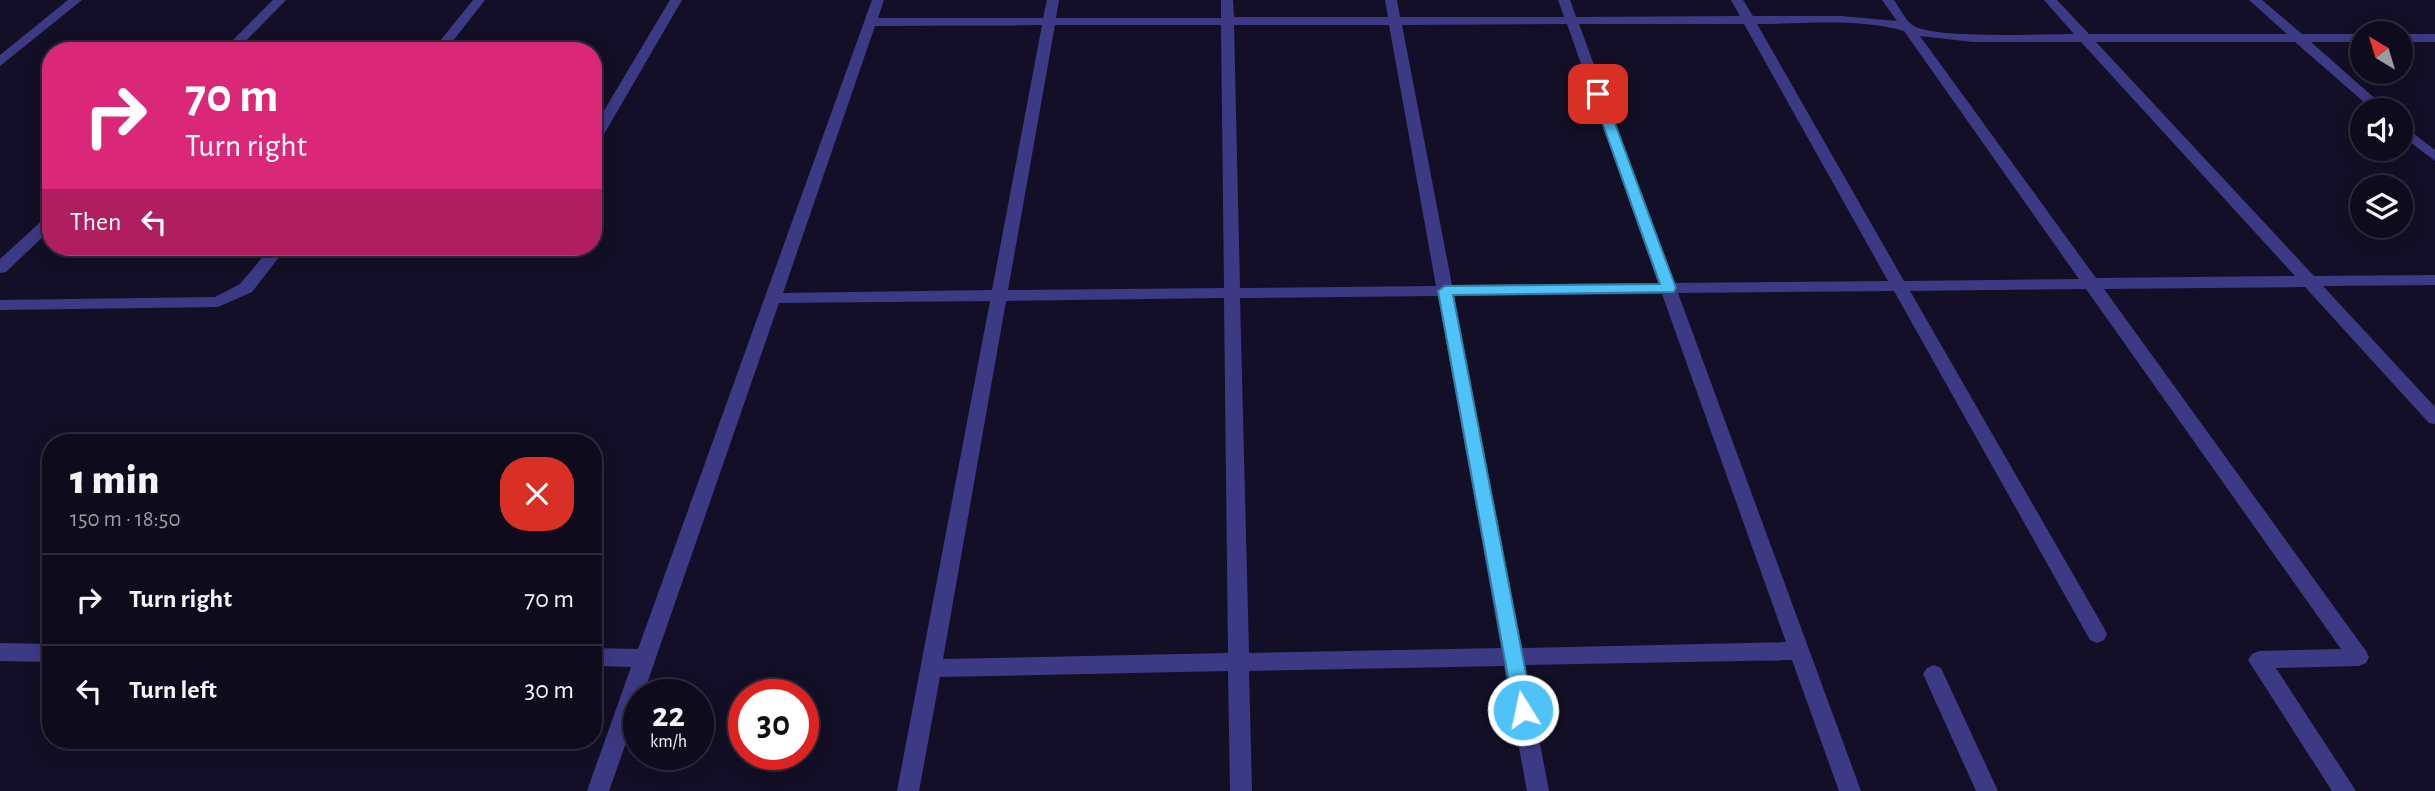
<!DOCTYPE html>
<html lang="en">
<head>
<meta charset="utf-8">
<style>
	body { margin:0; font-family:"Alegreya Sans",sans-serif; background:#1c1929; color:#f1f3f6; height:100vh; display:flex; flex-direction:column; font-size:26px; white-space:nowrap }
	* { box-sizing:border-box; margin:0 }
	p { font-size:23px; color:#9b9ba3 }
	.icon { flex:none; width:38px; height:38px; fill:none; stroke:currentColor; stroke-width:2; stroke-linecap:round; stroke-linejoin:round }
	.map { position:relative; flex:1; overflow:hidden }
	.panel { position:absolute; left:42px; top:434px; width:560px; height:315px; display:flex; flex-direction:column; background:#0e0b1c; border-radius:28px; box-shadow:0 4px 18px #0003,0 0 0 2px #2e2b3b }
	.panel>* { flex:none }
	.guide { position:absolute; left:42px; top:42px; width:560px; height:214px; border-radius:28px; box-shadow:0 4px 18px #0003,0 0 0 2px #2e2b3b; background:#db2777; color:#fff; overflow:hidden }
	.needle { width:46px; rotate:322deg }
	.tools { position:absolute; left:2350px; top:21px; display:grid; gap:14px }
	.tools a { display:grid; place-items:center; width:63px; height:63px; border-radius:50%; background:#0e0b1c; box-shadow:0 4px 18px #0003,0 0 0 2px #2e2b3b; font-size:35px }
	.speed { position:absolute; left:623px; top:679px; display:flex; gap:14px; font-size:35px; font-weight:700; text-align:center }
	.speed>* { display:grid; place-content:center; width:91px; height:91px; border-radius:50%; background:#0e0b1c; box-shadow:0 4px 18px #0003,0 0 0 2px #2e2b3b; line-height:1 }
	.speed small { font-size:18px; font-weight:400 }
	.speed .limit { border:10px solid #d22; background:#fff; color:#111 }
	.pin { position:absolute; display:grid; place-items:center; width:60px; height:60px; color:#fff; margin:-30px; border-radius:14px; box-shadow:0 4px 10px #0006 }
	.me { position:absolute; width:77px; margin:-38px; rotate:350deg; stroke-linejoin:round; filter:drop-shadow(0 0 5px #0008) }
	.turn { display:flex; align-items:center; gap:24px; height:147px; padding:0 28px; font-size:32px }
	.turn .icon { width:91px; height:91px; stroke-width:2.5 }
	.turn b { display:block; font-size:49px; line-height:60px }
	.then { display:flex; align-items:center; height:66px; padding:0 28px; background:#0003; gap:14px; font-size:26px }
	.round { display:grid; place-items:center; flex:none; width:74px; height:74px; border-radius:28px; background:#1c1929 }
	.head { display:flex; align-items:center; justify-content:space-between; height:119px; padding:0 28px }
	h1 { font-size:42px; font-weight:800; line-height:52px }
	ul { padding:0; list-style:none }
	li { display:flex; align-items:center; gap:21px; height:91px; padding:0 28px; border-top:2px solid #2e2b3b }
	li div { flex:1 }
	li b { display:block; font-size:26px }
	li em { font-style:normal }
	.map>svg:first-child { display:block }
	.lines { fill:none; stroke-linecap:round; stroke-linejoin:round }
	.minor { fill:#3d3a85; fill-rule:evenodd }
	.route { fill:#4fc3f7; stroke:#337fa1; stroke-width:2 }
</style>
</head>
<body>
<div class="map">
<svg width="2435" height="791" viewBox="0 0 2435 791">
	<rect width="100%" height="100%" fill="#130f26"/>
	<g class="lines">
		<path class="minor" d="M68 0H82L0 66V55Z
			M273 0H286L236 51H222Z
			M473 0H485L445 51H432Z
			M670 0H682L600 141 593 145V129Z
			M872 0H884L878 18H1043L1047 0H1059L1056 18H1221V0H1233L1234 17H1388L1385 0H1397L1400 17H1564L1558 0H1570L1576 17 1740 16 1731 0H1743L1753 16H1841L1897 21 1882 0H1894C1900 8 1906 22 1914 26 1937 39 2044 34 2074 34L2044 0H2057L2089 34H2287L2249 0H2262L2302 34H2362V42H2311L2388 110H2373L2295 42H2096L2314 276 2435 275V285L2323 286 2435 407V424L2429 423 2305 287 2104 289 2366 651 2369 657 2366 663 2359 666 2276 668 2356 791H2332L2248 660 2252 654 2259 651 2341 649 2086 289 1910 291 2104 628 2107 634 2104 640 2097 643 2090 640 1894 291 1678 293 1861 791H1839L1792 660 1525 665 1549 791H1527L1504 666 1249 671 1252 791H1230L1228 671 940 677 919 791H897L990 301 779 303 643 695H639V706L609 791H587L631 667 593 666V648L638 649ZM1567 24 1658 283 1452 285 1402 25ZM1579 24H1744L1888 281 1674 283ZM1757 24C1804 24 1858 18 1904 31L2079 279 1904 281ZM1042 25 992 290 783 293 875 26ZM1055 25H1221L1224 288 1008 290ZM1234 25H1389L1436 286 1240 288ZM1920 36 1973 42H2081L2295 276 2096 278ZM1662 294 1786 642 1522 648 1454 296ZM1438 296 1501 648 1249 653 1240 298ZM1224 298 1228 653 943 659 1006 301Z
			M2401 34H2435V42H2401Z
			M2401 124 2435 150V161L2401 135Z
			M51 215V229L6 272 0 273V259L46 217Z
			M271 247H287L252 292 218 307 0 310V300L215 297 240 284Z
			M0 643 51 644V662L0 661Z
			M1934 665 1941 668 1998 791H1976L1923 674 1927 668Z"/>
	</g>
	<path class="route" d="M1598 90 1604 94 1676 288 1674 292 1453 295 1533 710 1530 716 1523 719 1516 716 1514 710 1438 291 1445 286 1660 284 1592 94Z"/>
</svg>
<div class="tools">
<a><svg class="needle" viewBox="-14 -14 28 28"><path d="M0-13l5 13h-10z" fill="#e53935"/><path d="M0 13l5-13h-10z" fill="#9b9ba3"/></svg></a>
<a><svg class="icon" aria-label="sound" viewBox="0 0 24 24"><path d="M4 9h4l5-4v14l-5-4H4zM17 9q2 3 0 6"/></svg></a>
<a><svg class="icon" aria-label="layers" viewBox="0 0 24 24"><path d="M12 4l9 5-9 5-9-5zM3 14l9 5 9-5"/></svg></a>
</div>
<div class="speed"><div>22<small>km/h</small></div><div class="limit">30</div></div>
<div class="pin" style="left:1598px;top:94px;background:#d93025"><svg class="icon" aria-label="arrive" viewBox="0 0 24 24"><path d="M6 21V4h12l-3 4 3 4H6"/></svg></div>
<svg class="me" style="left:1523px;top:710px" viewBox="-20 -20 40 40"><circle r="17" fill="#4fc3f7" stroke="#fff" stroke-width="3"/><path d="M0-11L8 9 0 5-8 9z" fill="#fff"/></svg>
<div class="guide">
<div class="turn"><svg class="icon" aria-label="right" viewBox="0 0 24 24"><path d="M7 20v-9h11M14 6l5 5-5 5"/></svg><div><b>70 m</b>Turn right</div></div>
<div class="then">Then<svg class="icon" aria-label="left" viewBox="0 0 24 24"><path d="M17 20v-9H6M10 6l-5 5 5 5"/></svg></div>
</div>
<section class="panel">
<div class="head"><div><h1>1 min</h1><p>150 m · 18:50</p></div><a class="round" style="background:#d93025;color:#fff"><svg class="icon" aria-label="close" viewBox="0 0 24 24"><path d="M6 6l12 12M18 6L6 18"/></svg></a></div>
<ul>
<li><svg class="icon" aria-label="right" viewBox="0 0 24 24"><path d="M7 20v-9h11M14 6l5 5-5 5"/></svg><div><b>Turn right</b></div><em>70 m</em></li>
<li><svg class="icon" aria-label="left" viewBox="0 0 24 24"><path d="M17 20v-9H6M10 6l-5 5 5 5"/></svg><div><b>Turn left</b></div><em>30 m</em></li>
</ul>
</section>
</div>
</body>
</html>
